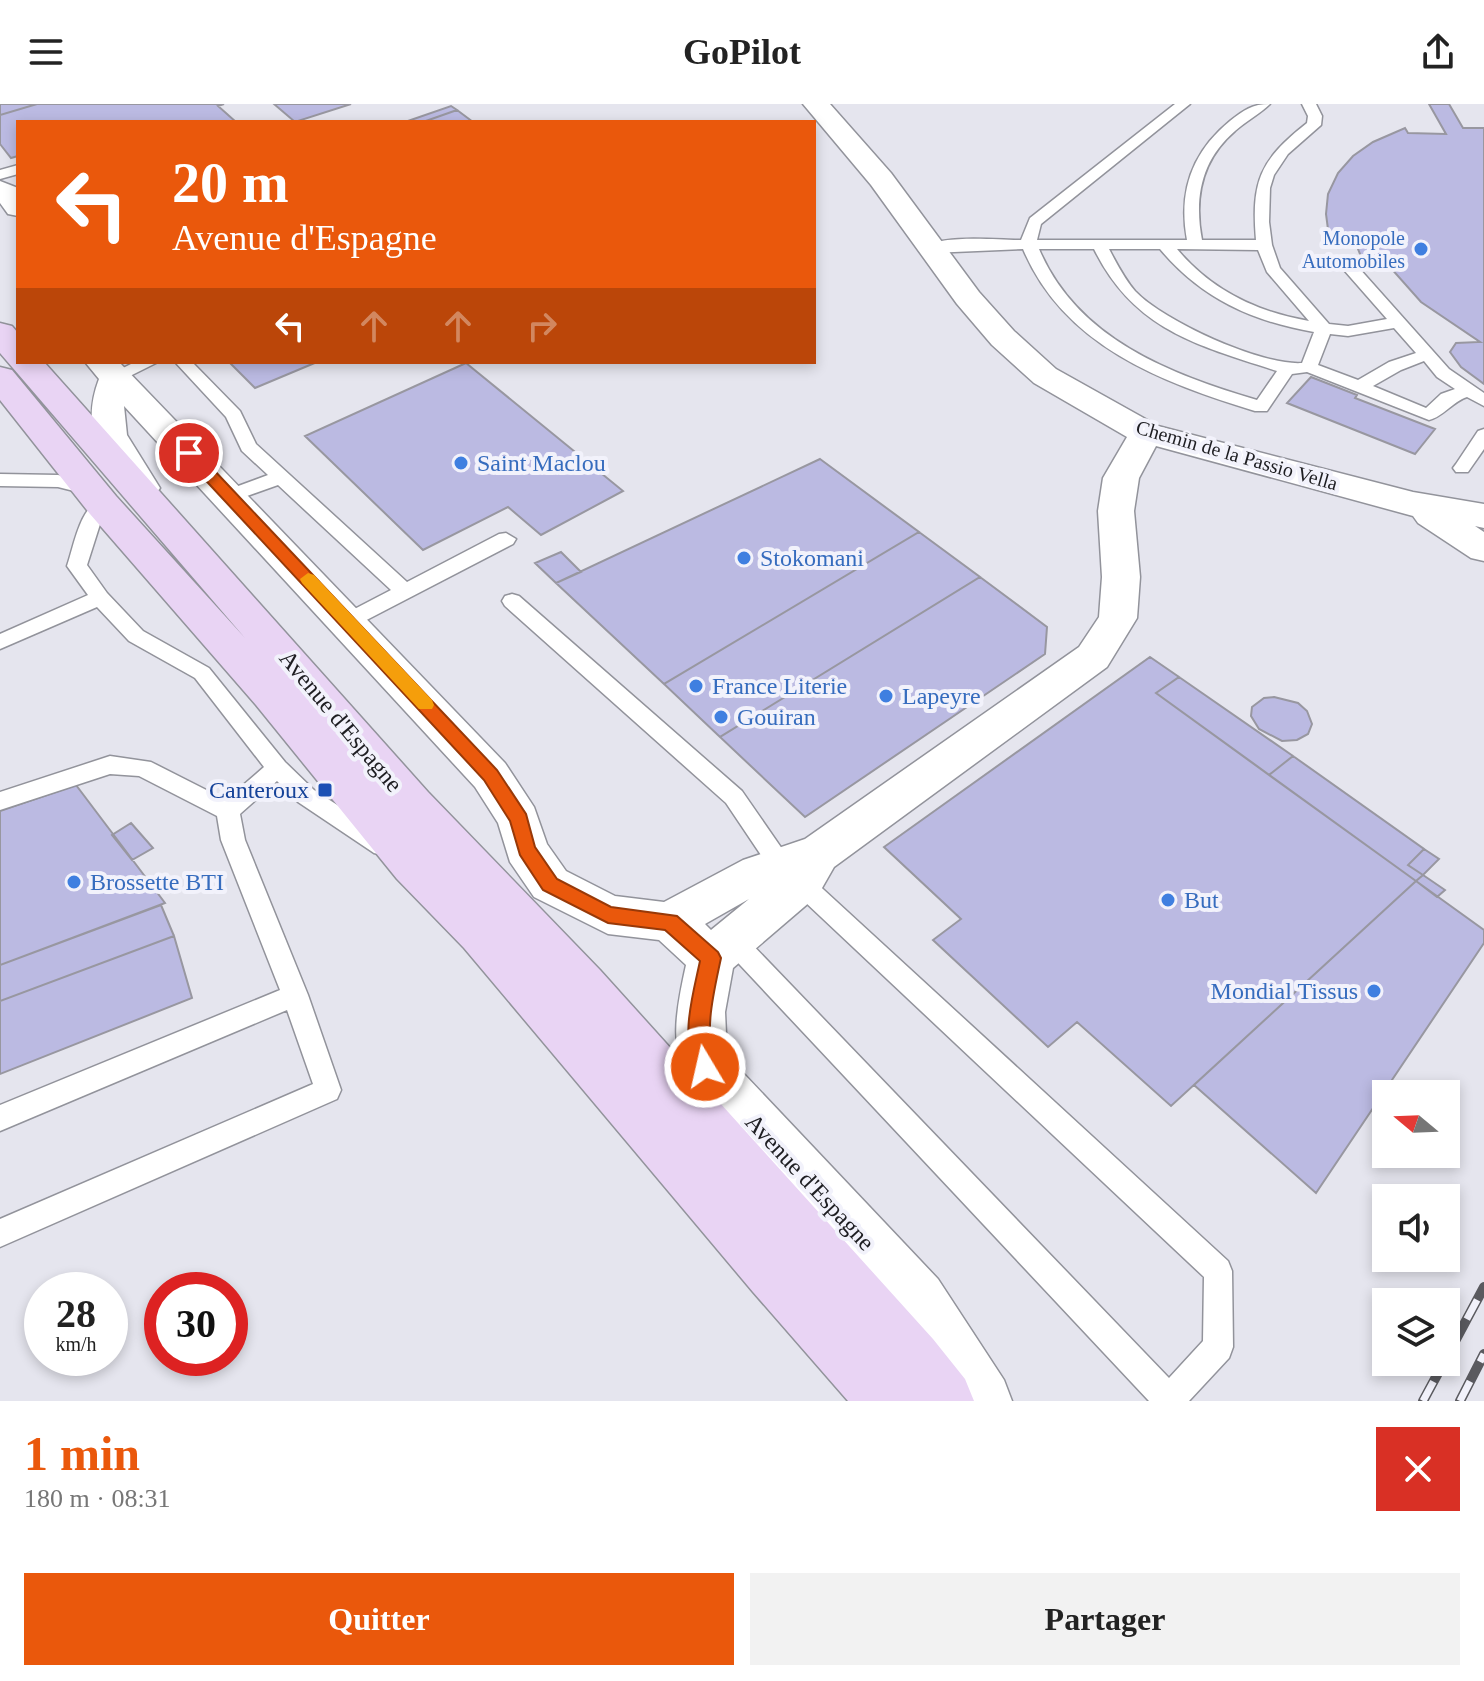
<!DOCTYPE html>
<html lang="fr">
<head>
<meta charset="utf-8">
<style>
	body { margin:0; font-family:Georgia,serif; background:#f2f2f2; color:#222; height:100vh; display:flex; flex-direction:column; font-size:30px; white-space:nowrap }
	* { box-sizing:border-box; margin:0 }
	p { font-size:26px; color:#767676 }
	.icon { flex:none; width:44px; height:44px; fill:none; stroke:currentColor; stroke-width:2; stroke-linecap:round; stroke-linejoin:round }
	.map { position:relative; height:1297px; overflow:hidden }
	.side { display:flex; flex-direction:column; background:#fff; flex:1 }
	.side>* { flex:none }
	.top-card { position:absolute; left:16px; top:16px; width:800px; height:244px; border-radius:0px; box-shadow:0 4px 12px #0003; background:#ea580c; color:#fff; overflow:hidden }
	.needle { width:52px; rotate:289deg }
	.tools { position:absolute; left:1372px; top:976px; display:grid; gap:16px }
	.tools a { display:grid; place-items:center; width:88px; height:88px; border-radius:0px; background:#fff; box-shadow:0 4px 12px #0003; font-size:40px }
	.speed { position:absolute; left:24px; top:1168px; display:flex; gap:16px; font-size:40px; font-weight:700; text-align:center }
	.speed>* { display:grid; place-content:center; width:104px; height:104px; border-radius:50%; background:#fff; box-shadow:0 4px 12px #0003; line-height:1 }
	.speed small { font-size:20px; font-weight:400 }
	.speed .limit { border:12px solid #d22; background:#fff; color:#111 }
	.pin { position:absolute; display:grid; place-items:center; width:68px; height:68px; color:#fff; margin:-34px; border:4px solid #fff; border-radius:50%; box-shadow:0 2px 8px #0007 }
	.me { position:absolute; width:88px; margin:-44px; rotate:351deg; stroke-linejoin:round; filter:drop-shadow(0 0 6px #0008) }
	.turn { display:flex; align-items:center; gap:28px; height:168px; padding:0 24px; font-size:36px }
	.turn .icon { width:104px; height:104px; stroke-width:2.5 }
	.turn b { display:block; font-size:56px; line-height:68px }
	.lanes { display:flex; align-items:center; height:76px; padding:0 24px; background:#0003; justify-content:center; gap:40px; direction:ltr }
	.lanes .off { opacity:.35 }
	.round { display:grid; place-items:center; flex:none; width:84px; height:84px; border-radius:0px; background:#f2f2f2 }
	.summary { display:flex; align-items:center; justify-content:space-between; height:136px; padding:0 24px }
	h1 { font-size:48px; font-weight:700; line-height:60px; color:#ea580c }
	.action { display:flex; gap:16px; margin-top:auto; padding:16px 24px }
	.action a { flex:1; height:92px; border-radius:0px; background:#ea580c; color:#fff; font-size:32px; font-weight:700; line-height:92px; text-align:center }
	.action a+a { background:#f2f2f2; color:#222 }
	header { display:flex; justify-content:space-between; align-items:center; height:104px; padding:0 24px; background:#fff; font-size:36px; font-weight:700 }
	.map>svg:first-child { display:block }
	.building { fill:#bbbae2; stroke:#9897a0; stroke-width:2 }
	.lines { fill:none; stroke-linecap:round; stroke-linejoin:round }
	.service-casing { stroke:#92939b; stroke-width:3 }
	.minor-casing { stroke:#92939b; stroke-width:3 }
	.secondary-casing { stroke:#92939b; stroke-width:3 }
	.service { fill:#fff; fill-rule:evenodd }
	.minor { fill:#fff; fill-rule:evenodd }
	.secondary { fill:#e9d4f4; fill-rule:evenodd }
	.rail-casing { stroke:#5a5a5f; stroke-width:10 }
	.rail { stroke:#f2f2fb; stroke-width:7; stroke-dasharray:22; stroke-linecap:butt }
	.route { fill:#ea580c; stroke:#983908; stroke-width:2 }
	.slow { fill:#f59e0b }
	.shop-dot { fill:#3f7fe0; stroke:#f2f2fb; stroke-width:3 }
	.transit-dot { fill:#1a4fb4; stroke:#f2f2fb; stroke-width:3 }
	.labels { text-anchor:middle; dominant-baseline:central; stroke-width:8; stroke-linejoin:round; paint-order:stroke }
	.far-shop-label { font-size:20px; fill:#366cbe; stroke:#f2f2fb; text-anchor:end }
	.far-street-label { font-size:20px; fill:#1e1e22; stroke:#f2f2fb }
	.shop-label { font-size:24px; fill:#366cbe; stroke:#f2f2fb; text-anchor:start }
	.street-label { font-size:24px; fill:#1e1e22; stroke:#f2f2fb }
	.transit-label { font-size:24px; fill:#164399; stroke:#f2f2fb; text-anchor:end }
</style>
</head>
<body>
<header><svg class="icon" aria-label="menu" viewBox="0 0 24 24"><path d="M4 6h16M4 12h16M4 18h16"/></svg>GoPilot<svg class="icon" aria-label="share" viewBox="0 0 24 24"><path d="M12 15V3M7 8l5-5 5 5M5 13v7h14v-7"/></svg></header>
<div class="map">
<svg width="1484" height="1297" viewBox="0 0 1484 1297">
	<rect width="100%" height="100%" fill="#e5e5ee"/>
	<path class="building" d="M0 0H37L0 11Z
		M37 0H224L218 2 236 18H18V52L11 54 0 40V11Z
		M274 0H351L295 18Z
		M1429 0H1449L1463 24H1484V280L1461 263 1450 248 1456 239 1480 238 1421 198 1382 154 1362 155 1354 135 1372 134 1329 133 1326 110 1328 90 1338 69 1353 52 1373 38 1405 24 1408 29 1446 30Z
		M451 2 457 6 423 18H405Z
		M457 6 473 18H423Z
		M229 258H317L255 284Z
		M466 259 623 387 541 431 508 403 423 446 305 332Z
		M1311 273 1357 291 1355 294 1435 325 1415 350 1287 299Z
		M820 355 919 428 664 580 556 479Z
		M919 428 980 473 720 633 664 580Z
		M561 448 581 468 556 479 535 459Z
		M980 473 1047 523 1045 550 805 713 720 633Z
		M1150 553 1179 573 1156 589 1416 777 1171 1002 1077 918 1048 943 933 836 961 815 884 743Z
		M1179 573 1293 652 1269 671 1156 589Z
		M1274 593 1298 599 1307 607 1312 620 1308 630 1297 636 1282 637 1259 625 1251 612 1252 603 1264 594Z
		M1293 652 1424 745 1408 761 1423 771 1416 777 1269 671Z
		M76 681 165 799 0 861V707Z
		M131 719 153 744 132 756 112 731Z
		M1424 745 1439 755 1423 771 1408 761Z
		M1423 771 1445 786 1437 793 1416 777Z
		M1416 777 1484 826V839L1316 1089 1194 981Z
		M161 801 174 832 0 897V861Z
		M174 832 192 894 0 970V897Z"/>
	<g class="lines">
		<g class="service-casing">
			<path id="service" d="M1175 0H1190L1041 120 1037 136H1187C1178 88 1192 48 1230 17 1244 6 1252 0 1270 0 1260 10 1246 17 1235 27 1201 56 1194 94 1202 136H1256C1251 77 1260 56 1307 19L1308 12 1302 0H1316L1322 12 1321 21 1288 50 1274 71 1270 84 1269 118 1272 141 1280 164 1329 220 1348 222 1387 215 1344 166 1346 163H1358L1449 265 1484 289V302L1467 293C1452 298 1443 313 1429 316L1307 268 1292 270 1267 307H1255C1161 278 1064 242 1023 145L931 149 923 144C940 130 998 136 1021 136L1030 114ZM1039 145H1094C1134 226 1197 241 1277 267L1257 296C1170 270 1077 235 1039 145ZM1109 145H1160C1202 195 1252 217 1314 228L1302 259C1262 262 1163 217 1135 187 1124 174 1117 160 1109 145ZM1177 145 1258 146 1267 168 1309 217C1257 208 1211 186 1177 145ZM1394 224 1416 249 1389 258 1358 276 1318 261 1330 230 1348 232ZM1424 257 1437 273 1455 285 1441 290 1426 304 1373 282 1401 266Z
				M18 61V70L0 75V66Z
				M135 258H158L122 276H110L107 272Z
				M175 258H192L240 307 256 340 407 478 499 430 506 429 516 435 513 440 355 522H341L338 517 341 512 391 486 278 381 236 396H222L220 392 222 388 268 371 242 347 226 313Z
				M1484 325V345L1468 368H1456L1453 364 1456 360 1478 327Z
				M0 370 58 371 97 381 99 385 90 391 58 383 0 382Z
				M103 395 112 401 101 417 87 461 107 489 143 527 209 564 285 658 314 686 390 735 394 742 390 749 382 751 374 749 298 698 277 677 240 710 245 736 308 891 341 986 337 995 0 1143V1115L313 980 287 906 0 1027V1001L280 886 221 736 217 712 139 672 110 670 0 706V688L110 652 151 658 226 696 264 663 195 574 129 537 97 503 0 545V530L88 491 67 462C74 442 80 401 103 395Z
				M512 490 519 492 742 687 787 752 1228 1157 1232 1167 1233 1243 1229 1254 1189 1297H1149L725 845 722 838 725 831 734 828 743 831 1169 1274 1203 1237 1204 1173 771 766 726 699 505 502 502 497 505 492Z"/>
		</g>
		<g class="minor-casing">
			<path id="minor" d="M803 0H830L891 69 979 188 1014 227 1056 265 1158 322 1413 388 1484 400V424L1475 422 1484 428V457L1471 454 1418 419 1413 412 1156 342 1139 374 1134 407 1140 473 1137 514 1107 563 834 763 818 791 733 864 725 908 727 952 938 1175 1004 1276 1012 1297H950L898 1215 687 979C669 940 677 902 686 861L659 836 608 830 534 793 510 758 498 719 475 683 124 302 127 331 160 384 154 392 142 395 130 392C101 350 80 326 99 275L85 258H119L505 659 534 703 547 740 566 767 615 792 664 798 743 756 805 735 1079 543 1099 513 1102 473 1098 407 1103 374 1127 333 1034 279 992 241 957 200 871 81ZM749 795 711 826 705 820Z
				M0 77 18 84V112L8 110 0 99Z"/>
		</g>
		<g class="secondary-casing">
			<path id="secondary" d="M0 219 12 222 18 229V258H44L428 688 600 866 933 1235 965 1275 974 1297H848L753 1188 464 844 397 775 256 601 90 410 0 296V263L12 266 116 392 245 534 0 249Z"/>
		</g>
		<use href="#service" class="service"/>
		<use href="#minor" class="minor"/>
		<use href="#secondary" class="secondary"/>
		<g class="rail-casing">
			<path id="rail" d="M1446 1254 1484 1183
				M1423 1297 1444 1258
				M1460 1297 1484 1250"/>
		</g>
		<use href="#rail" class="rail"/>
	</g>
	<path class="route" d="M189 345 195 346 497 666 526 710 535 743 557 775 611 803 677 812 718 848 721 854C713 892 704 925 715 963L712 970 705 973 697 970C680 932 692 895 700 857L665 826 608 819 543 786 520 751 510 717 484 676 184 353V346Z"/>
	<path class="slow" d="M308 469 314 471 432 596 434 601 432 605H419L302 479 300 475Z"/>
	<g class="shop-dot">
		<circle cx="1421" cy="145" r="8"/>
		<circle cx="461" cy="359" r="8"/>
		<circle cx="744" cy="454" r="8"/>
		<circle cx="696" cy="582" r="8"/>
		<circle cx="886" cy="592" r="8"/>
		<circle cx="721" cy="613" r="8"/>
		<circle cx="74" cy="778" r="8"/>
		<circle cx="1168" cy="796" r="8"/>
		<circle cx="1374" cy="887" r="8"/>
	</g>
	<rect class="transit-dot" x="317" y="678" width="16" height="16" rx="4"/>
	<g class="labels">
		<g class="far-shop-label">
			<text x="1405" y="134">Monopole<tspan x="1405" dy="23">Automobiles</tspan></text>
		</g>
		<g class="far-street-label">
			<text transform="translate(1237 351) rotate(16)">Chemin de la Passio Vella</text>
		</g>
		<g class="shop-label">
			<text x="477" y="359">Saint Maclou</text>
			<text x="760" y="454">Stokomani</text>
			<text x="712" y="582">France Literie</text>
			<text x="902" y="592">Lapeyre</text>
			<text x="737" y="613">Gouiran</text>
			<text x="90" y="778">Brossette BTI</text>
			<text x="1184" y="796">But</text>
			<text x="1358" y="887" text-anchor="end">Mondial Tissus</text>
		</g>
		<g class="street-label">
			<text transform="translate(341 617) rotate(50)">Avenue d'Espagne</text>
			<text transform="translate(810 1078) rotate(47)">Avenue d'Espagne</text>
		</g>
		<g class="transit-label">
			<text x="309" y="686">Canteroux</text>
		</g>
	</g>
</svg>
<div class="tools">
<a><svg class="needle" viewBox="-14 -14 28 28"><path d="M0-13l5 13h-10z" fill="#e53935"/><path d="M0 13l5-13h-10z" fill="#767676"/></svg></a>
<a><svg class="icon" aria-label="sound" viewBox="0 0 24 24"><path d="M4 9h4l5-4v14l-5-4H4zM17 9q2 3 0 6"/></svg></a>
<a><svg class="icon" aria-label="layers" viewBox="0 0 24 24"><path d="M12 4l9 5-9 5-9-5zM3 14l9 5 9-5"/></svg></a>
</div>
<div class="speed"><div>28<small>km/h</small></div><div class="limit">30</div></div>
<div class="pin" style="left:189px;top:349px;background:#d93025"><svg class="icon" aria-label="arrive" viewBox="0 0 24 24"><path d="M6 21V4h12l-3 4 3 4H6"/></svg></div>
<svg class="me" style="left:705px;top:963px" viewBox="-20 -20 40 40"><circle r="17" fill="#ea580c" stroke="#fff" stroke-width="3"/><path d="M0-11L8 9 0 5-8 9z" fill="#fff"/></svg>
<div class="top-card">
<div class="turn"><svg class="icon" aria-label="left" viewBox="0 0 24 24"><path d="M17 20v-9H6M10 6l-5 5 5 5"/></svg><div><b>20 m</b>Avenue d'Espagne</div></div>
<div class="lanes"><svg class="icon" aria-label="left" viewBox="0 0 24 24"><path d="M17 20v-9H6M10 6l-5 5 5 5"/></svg><svg class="icon off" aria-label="ahead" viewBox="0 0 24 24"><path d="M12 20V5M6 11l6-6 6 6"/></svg><svg class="icon off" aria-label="ahead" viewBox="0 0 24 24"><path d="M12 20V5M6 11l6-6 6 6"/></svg><svg class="icon off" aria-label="right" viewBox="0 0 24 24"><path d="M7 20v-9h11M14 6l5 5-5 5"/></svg></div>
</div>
</div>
<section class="side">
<div class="summary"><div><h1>1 min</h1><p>180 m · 08:31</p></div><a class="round" style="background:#d93025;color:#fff"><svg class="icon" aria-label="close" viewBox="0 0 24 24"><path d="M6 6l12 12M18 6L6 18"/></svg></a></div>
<div class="action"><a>Quitter</a><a>Partager</a></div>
</section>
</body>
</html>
